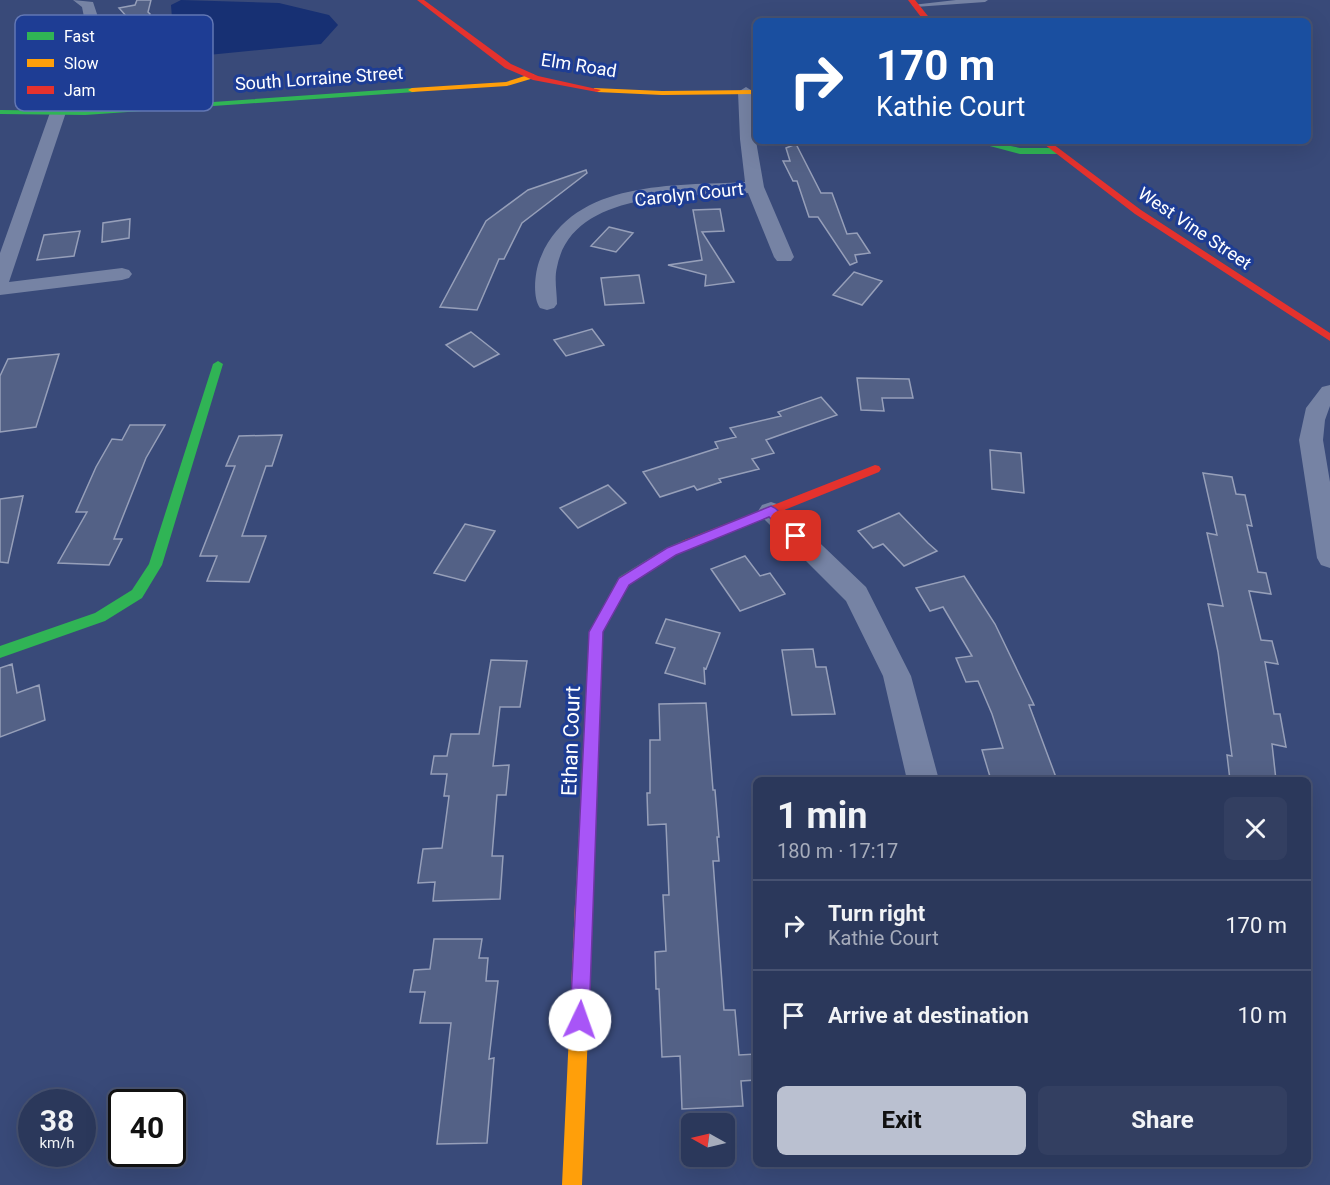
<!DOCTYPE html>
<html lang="en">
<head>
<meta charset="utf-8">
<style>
	body { margin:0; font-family:Roboto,sans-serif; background:#333f61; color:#f1f3f6; height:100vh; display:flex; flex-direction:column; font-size:22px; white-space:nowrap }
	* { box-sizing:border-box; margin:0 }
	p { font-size:20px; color:#a6acbb }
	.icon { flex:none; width:33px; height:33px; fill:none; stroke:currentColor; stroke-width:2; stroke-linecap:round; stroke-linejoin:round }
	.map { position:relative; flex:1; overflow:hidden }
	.details { position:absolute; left:753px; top:777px; width:558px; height:390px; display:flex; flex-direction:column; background:#2b385b; border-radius:9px; box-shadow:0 6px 24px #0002,0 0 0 2px #475271 }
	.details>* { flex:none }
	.banner { position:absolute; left:753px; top:18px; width:558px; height:126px; border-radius:9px; box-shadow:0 6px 24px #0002,0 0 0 2px #475271; background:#1a4fa0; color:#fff; overflow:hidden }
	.needle { width:39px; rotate:278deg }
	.buttons { position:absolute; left:681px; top:1113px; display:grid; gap:12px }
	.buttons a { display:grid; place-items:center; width:54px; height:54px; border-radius:9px; background:#2b385b; box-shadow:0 6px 24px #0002,0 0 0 2px #475271; font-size:30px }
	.speed { position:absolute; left:18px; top:1089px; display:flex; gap:12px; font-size:30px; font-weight:700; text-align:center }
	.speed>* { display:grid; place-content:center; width:78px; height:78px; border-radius:50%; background:#2b385b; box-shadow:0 6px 24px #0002,0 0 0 2px #475271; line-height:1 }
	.speed small { font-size:15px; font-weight:400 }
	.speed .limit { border:3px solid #111; border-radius:9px; background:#fff; color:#111 }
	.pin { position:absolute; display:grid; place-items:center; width:51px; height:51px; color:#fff; margin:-26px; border-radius:12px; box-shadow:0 3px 9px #0006 }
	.me { position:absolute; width:66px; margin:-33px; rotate:3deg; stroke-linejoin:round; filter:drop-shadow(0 0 4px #0008) }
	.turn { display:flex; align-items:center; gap:21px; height:126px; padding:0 24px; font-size:27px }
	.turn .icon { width:78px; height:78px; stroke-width:2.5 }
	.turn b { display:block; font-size:42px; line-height:51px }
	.round { display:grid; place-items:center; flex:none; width:63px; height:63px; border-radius:9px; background:#333f61 }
	.headline { display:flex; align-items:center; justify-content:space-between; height:102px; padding:0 24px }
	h1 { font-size:36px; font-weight:700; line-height:45px }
	.button { display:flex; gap:12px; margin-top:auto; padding:12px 24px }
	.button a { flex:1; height:69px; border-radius:9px; background:#bac0d0; color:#111; font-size:24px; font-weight:700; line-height:69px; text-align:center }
	.button a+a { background:#333f61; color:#f1f3f6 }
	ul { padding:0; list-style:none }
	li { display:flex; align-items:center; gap:18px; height:90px; padding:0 24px; border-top:2px solid #475271 }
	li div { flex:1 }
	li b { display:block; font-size:22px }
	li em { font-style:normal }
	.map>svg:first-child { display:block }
	.water { fill:#173073 }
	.building { fill:#536186; stroke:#969fb9; stroke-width:1.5 }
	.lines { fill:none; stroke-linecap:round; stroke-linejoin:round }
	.lane { fill:#7683a4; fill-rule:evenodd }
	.street { fill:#7683a4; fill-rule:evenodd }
	.fast { fill:#30b455; fill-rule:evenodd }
	.slow { fill:#ff9f0a; fill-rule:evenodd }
	.jam { fill:#e5322d; fill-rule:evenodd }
	.route { fill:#a855f7; stroke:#6d37a1; stroke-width:1.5 }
	.labels { text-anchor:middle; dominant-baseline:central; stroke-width:6; stroke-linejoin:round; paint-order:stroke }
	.far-street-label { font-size:18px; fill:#fff; stroke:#1e3d94 }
	.street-label { font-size:21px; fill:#fff; stroke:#1e3d94 }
	.key { fill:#1e3d94; stroke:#6277b4; stroke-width:1.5 }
	.key-label { font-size:16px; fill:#fff }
</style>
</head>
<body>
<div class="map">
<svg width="1330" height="1185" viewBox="0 0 1330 1185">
	<rect width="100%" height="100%" fill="#394a79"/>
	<path class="water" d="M181 0 279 3 329 15 338 25 321 44 198 56 180 55 178 31 172 18 171 5Z"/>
	<path class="building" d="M137 0H151L148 12 150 14 136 55 115 57 121 36 118 37 128 18 119 8 135 5Z
		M796 144 821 193H832L847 234 857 233 870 253 855 255 857 262 850 265 818 217H809L797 181H793L783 161H790L786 148Z
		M586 170 587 173 522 223 504 259H499L477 310 440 307 486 221 528 190Z
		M720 209 724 231 702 232 734 282 705 286 706 275 668 265 702 260 693 210Z
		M130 219 129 238 102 242 103 223Z
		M609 227 633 233 616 252 591 246Z
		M80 231 74 256 37 260 44 235Z
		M854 272 882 281 862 305 833 295Z
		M639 275 644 303 605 305 601 278Z
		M592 329 604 345 566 356 554 340Z
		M471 332 499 354 474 367 446 345Z
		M59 354 36 427 0 432V376L8 359Z
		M857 378 909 379 913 398H882L884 411 861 410Z
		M821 397 837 415 766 440 774 453 752 459 759 469 719 479 721 482 697 490 694 486 660 497 643 472 718 448 715 442 736 437 730 428 781 416 778 412Z
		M130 425H165L146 458 114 539H122L109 565 58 563 87 512H76L96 467 112 439 122 440Z
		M282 435 272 466H266L242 536H266L249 582 207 581 217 556H200L235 466H226L239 436Z
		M990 450 1021 453 1024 493 992 489Z
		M1203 473 1232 477 1236 494 1245 495 1252 526 1247 525 1258 572 1266 573 1271 594 1249 591 1261 640 1272 641 1278 664 1265 662 1274 714H1280L1286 747 1272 744 1276 780H1230L1227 755 1232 756 1218 652 1208 604 1223 606 1207 533 1217 535Z
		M608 485 626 503 578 528 560 508Z
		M23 496 8 563 0 562V499Z
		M899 513 928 543 937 551 904 566 883 544 873 548 858 531Z
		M465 524 495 531 465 581 434 573Z
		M745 556 760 576 770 573 785 594 740 611 711 569Z
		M964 576 995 624 1034 705H1029L1057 780H991L982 750 1003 748 992 714 978 681 966 682 956 658 972 656 943 607 930 611 916 588Z
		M666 619 720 633 706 669 704 668 705 684 665 673 675 648 656 643Z
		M813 649 816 667H826L835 714 792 715 782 650Z
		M491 660 527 661 520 707H500L493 766 509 765 506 795H497L492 856H503L500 899 433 901 435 882 418 883 423 849 442 848 449 796H444L447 774H431L434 756H447L451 734H479Z
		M12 664 17 693 39 685 45 720 0 737V668Z
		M706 703 713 790H715L719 837H717L719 861H713L724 1010H735L739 1055 756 1054V1080L741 1081 743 1106 682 1109 680 1056 662 1057 659 989H656L655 952 666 951 663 895H669L666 824 648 825 647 793H650V740H660L659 704Z
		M434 939H482L479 958H488L486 981H498L489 1059 494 1058 487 1143 437 1144 451 1023H420L425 992H410L414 970 430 969Z"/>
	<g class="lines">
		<path class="lane" d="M956 0H988L985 2 915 7 912 5Z"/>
		<path class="street" d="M73 0 93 2 98 17 9 282 122 268 129 270 132 274 129 278 122 280 0 295V253L84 17 82 7Z
			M746 87 754 92 756 141 764 187 794 257 791 261H777L774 257 748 193C689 196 572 189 557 267 554 279 557 292 557 304L554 308 547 310 540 308C532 297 535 271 540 259 572 179 674 186 745 182L740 139 738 92Z
			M1330 385V406L1325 420 1323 440 1330 482V568L1321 565 1317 558 1299 440 1306 408 1322 387Z
			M771 502 780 505 866 587 911 676 939 780H907L883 676 846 601 762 517 758 511 762 505Z"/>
		<path class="fast" d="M412 88 416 90 415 92 85 115 0 114V110L85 111Z
			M971 141H986L1020 148H1057L1061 151 1057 154H1020Z
			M218 361 223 364 162 565 142 598 105 621 0 658V646L95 613 132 590 149 564 213 364Z
			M687 539 692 541 693 544 692 547 676 554 629 585 603 632 593 904 590 910 584 912 578 910 575 904 589 632 619 577 666 548Z"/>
		<path class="slow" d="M531 74H534V78L507 86 412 92 408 90 412 88 506 82Z
			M594 88 662 91 756 90V94L662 95 597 92 593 90Z
			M584 896 590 898 593 904 582 1185H562L575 904 578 898Z"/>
		<path class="jam" d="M417 0H424L511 64 538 76 601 90 597 92 533 80 505 68Z
			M908 0H915L932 21H924Z
			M1040 141H1049L1141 210 1330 333V341L1135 214Z
			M875 465 879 466 881 469 879 472 692 547H682L681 544 682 541Z"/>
	</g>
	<path class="route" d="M771 506 775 508 801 532 803 536 801 539H791L769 517 676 555 629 585 603 632 589 1020 586 1026 580 1029 573 1026 570 1020 589 632 619 578 667 548Z"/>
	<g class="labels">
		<g class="far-street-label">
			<text transform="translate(579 65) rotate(9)">Elm Road</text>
			<text transform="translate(319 78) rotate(-4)">South Lorraine Street</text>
			<text transform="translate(689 194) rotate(-6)">Carolyn Court</text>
			<text transform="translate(1195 228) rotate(34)">West Vine Street</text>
		</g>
		<g class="street-label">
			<text transform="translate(571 741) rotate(-88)">Ethan Court</text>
		</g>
	</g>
	<rect x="15" y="15" width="198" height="96" rx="9" class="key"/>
	<rect x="27" y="32" width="27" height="8" fill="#30b455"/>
	<rect x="27" y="59" width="27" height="8" fill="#ff9f0a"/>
	<rect x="27" y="86" width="27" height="8" fill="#e5322d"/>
	<g class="key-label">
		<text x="64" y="42">Fast</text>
		<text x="64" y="69">Slow</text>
		<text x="64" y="96">Jam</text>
	</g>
</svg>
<div class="buttons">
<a><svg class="needle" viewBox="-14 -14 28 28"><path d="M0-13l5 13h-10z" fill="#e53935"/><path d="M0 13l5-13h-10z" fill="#a6acbb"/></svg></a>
</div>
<div class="speed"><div>38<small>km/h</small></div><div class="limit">40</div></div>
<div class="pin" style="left:796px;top:536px;background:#d93025"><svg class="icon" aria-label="arrive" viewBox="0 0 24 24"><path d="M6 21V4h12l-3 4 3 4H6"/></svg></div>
<svg class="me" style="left:580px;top:1020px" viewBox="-20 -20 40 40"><circle r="19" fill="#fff"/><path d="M0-13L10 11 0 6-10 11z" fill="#a855f7"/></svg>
<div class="banner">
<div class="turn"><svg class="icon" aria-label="right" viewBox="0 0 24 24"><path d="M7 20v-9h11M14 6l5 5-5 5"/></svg><div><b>170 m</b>Kathie Court</div></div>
</div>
<section class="details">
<div class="headline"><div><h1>1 min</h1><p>180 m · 17:17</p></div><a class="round"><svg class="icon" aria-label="close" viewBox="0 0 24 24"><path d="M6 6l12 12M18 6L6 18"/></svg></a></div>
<ul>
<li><svg class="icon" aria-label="right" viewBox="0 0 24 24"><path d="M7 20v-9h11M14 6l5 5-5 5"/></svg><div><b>Turn right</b><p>Kathie Court</p></div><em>170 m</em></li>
<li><svg class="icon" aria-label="arrive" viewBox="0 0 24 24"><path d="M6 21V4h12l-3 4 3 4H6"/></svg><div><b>Arrive at destination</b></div><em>10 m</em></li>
</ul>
<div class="button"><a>Exit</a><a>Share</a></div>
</section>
</div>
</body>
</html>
